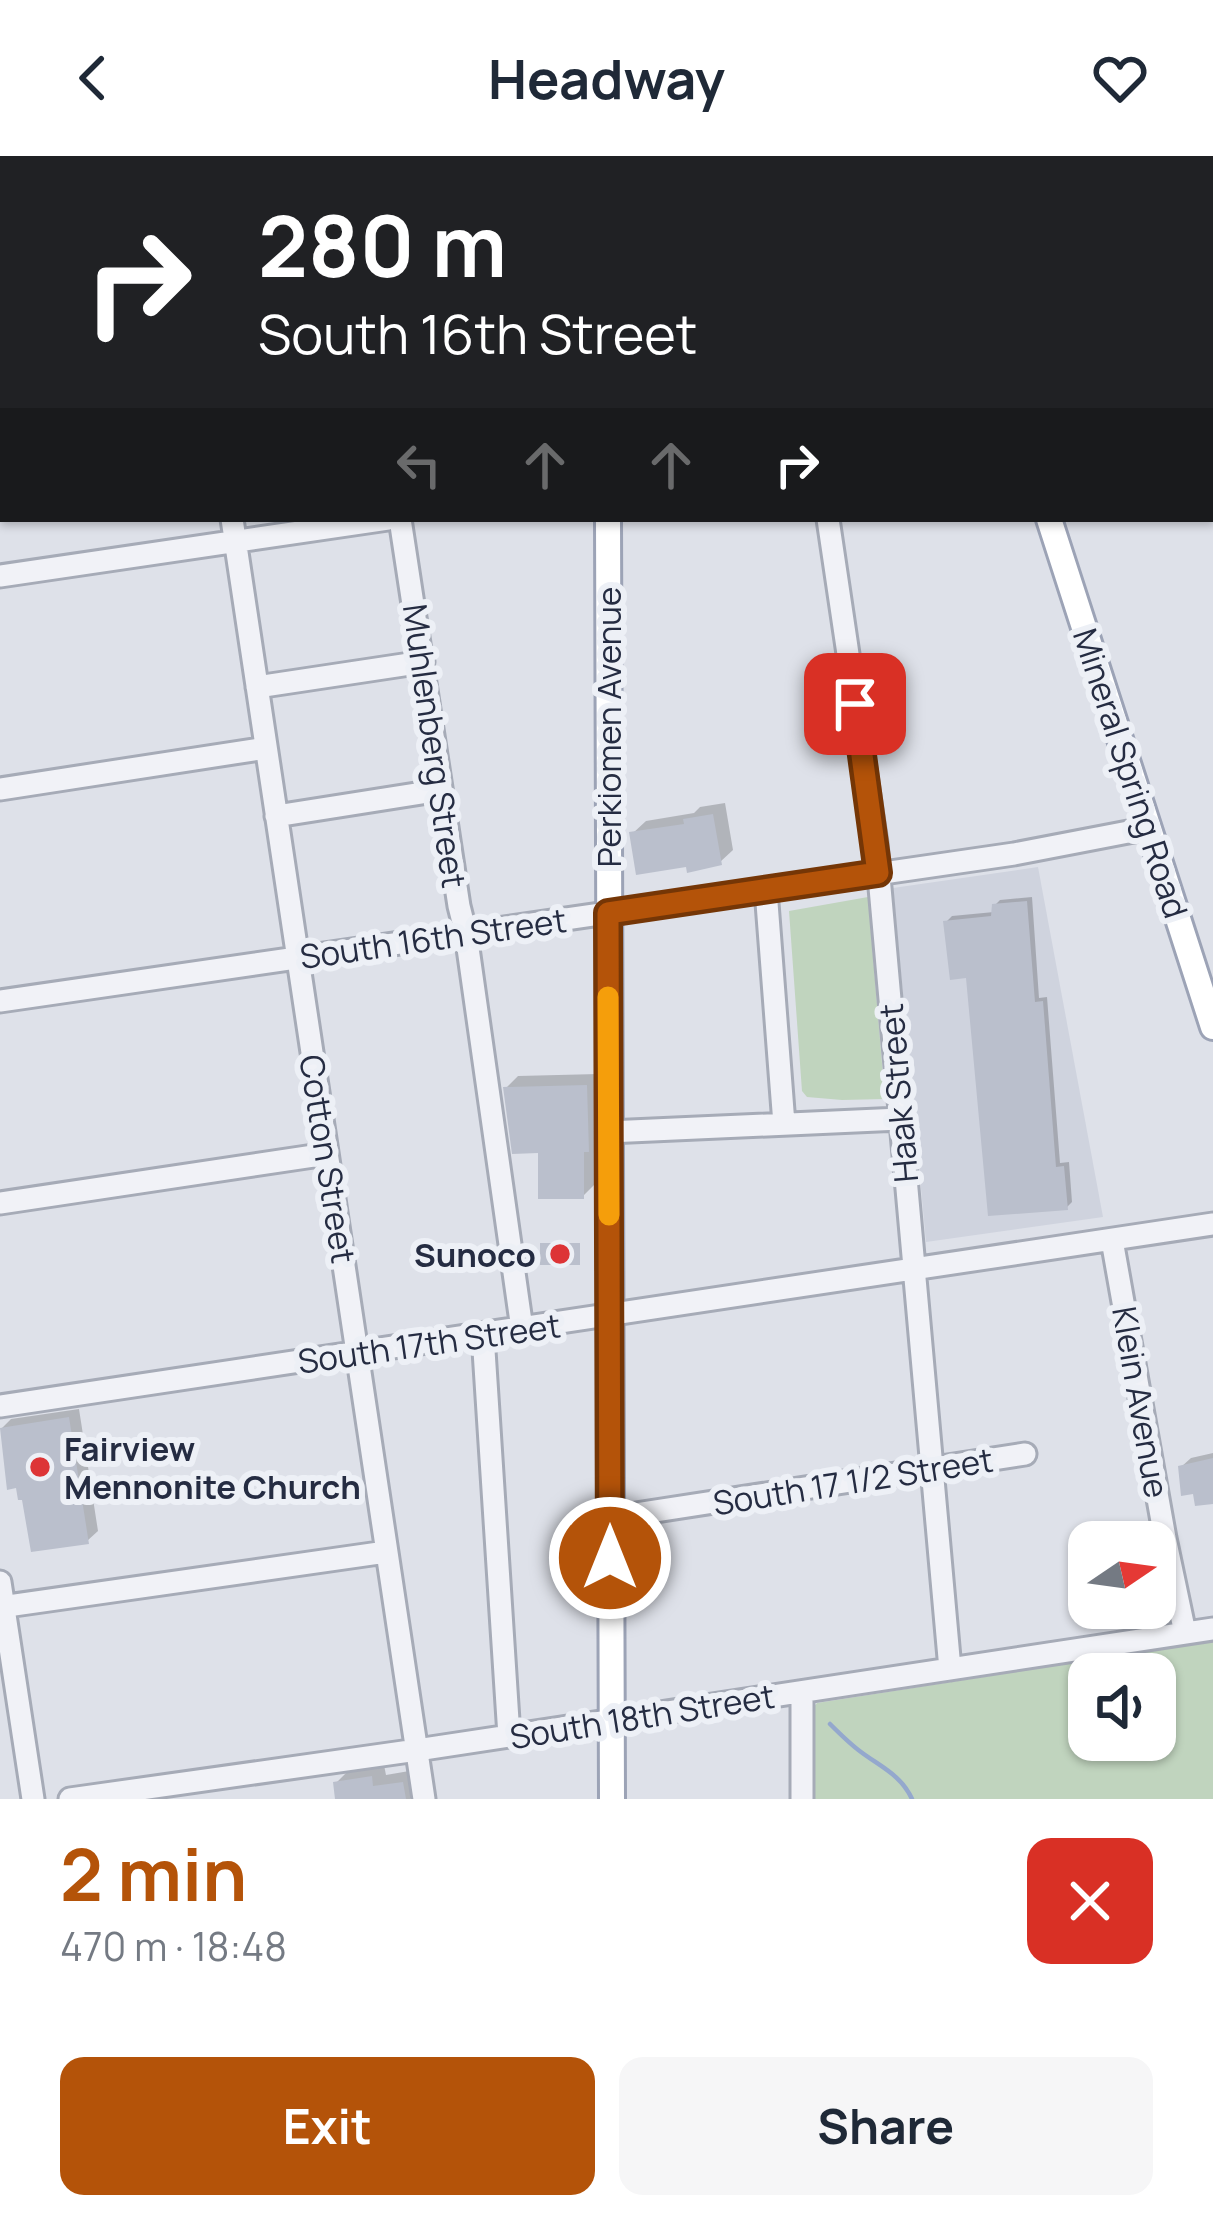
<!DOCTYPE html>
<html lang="en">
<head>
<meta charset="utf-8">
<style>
	body { margin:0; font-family:Manrope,sans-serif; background:#f6f6f7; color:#1f2937; height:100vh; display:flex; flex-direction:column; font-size:45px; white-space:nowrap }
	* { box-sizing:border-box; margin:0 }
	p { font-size:39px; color:#747a83 }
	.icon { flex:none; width:66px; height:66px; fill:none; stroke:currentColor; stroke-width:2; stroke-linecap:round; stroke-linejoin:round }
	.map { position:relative; height:1643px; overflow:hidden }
	.side { display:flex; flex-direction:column; background:#fff; flex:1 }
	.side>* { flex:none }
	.banner { position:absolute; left:0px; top:0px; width:1215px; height:366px; box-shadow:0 3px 9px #0004; background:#202124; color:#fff; overflow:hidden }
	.needle { width:78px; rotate:77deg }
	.fabs { position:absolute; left:1068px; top:1365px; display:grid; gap:24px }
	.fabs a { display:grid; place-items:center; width:108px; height:108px; border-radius:24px; background:#fff; box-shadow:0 3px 9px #0004; font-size:60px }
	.pin { position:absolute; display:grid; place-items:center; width:102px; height:102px; color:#fff; margin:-51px; border-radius:24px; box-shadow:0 6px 18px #0006 }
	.me { position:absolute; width:132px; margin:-66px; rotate:0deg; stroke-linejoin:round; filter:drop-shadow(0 0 9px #0008) }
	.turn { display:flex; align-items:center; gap:42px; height:252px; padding:0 60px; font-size:54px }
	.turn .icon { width:156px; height:156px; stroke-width:2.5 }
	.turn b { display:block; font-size:84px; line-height:102px }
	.lanes { display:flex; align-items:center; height:114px; padding:0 60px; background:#0003; justify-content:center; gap:60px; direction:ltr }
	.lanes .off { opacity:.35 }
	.round { display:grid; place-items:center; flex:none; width:126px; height:126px; border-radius:24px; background:#f6f6f7 }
	.head { display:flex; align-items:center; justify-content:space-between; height:204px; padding:0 60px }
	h1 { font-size:72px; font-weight:700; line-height:90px; color:#b45309 }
	.button { display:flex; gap:24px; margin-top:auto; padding:24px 60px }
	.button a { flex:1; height:138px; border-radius:24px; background:#b45309; color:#fff; font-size:48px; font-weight:700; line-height:138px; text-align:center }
	.button a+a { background:#f6f6f7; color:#1f2937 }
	header { display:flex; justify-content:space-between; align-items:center; height:156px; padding:0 60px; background:#fff; font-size:54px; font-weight:700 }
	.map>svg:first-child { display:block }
	.built { fill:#cfd3de }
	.green { fill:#c0d4be; fill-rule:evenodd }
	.shadow { fill:#0003 }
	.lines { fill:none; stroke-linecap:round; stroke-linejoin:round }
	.stream { stroke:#94a8cd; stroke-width:4.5 }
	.building { fill:#babfcc }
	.minor-casing { stroke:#a6abb7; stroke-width:27 }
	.major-casing { stroke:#9ca3b6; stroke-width:30 }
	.minor { stroke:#f1f2f7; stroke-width:21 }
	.major { stroke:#fff; stroke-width:24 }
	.route-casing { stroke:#753606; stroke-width:30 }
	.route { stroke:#b45309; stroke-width:21 }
	.slow { stroke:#f59e0b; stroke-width:21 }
	.poi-dot { fill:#dd3436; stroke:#edf0f6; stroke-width:4.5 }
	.labels { text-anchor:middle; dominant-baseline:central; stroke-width:12; stroke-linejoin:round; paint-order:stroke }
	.street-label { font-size:33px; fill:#252c42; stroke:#edf0f6 }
	.poi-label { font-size:33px; font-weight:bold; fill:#252c42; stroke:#edf0f6; text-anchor:end }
</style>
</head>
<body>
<header><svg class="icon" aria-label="back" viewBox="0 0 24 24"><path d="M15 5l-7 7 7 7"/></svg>Headway<svg class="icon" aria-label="heart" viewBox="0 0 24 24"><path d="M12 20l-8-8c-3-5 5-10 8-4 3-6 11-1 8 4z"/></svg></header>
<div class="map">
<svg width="1213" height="1643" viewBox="0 0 1213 1643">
	<rect width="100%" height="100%" fill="#dee1e9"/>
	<path class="built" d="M1038 711 1103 1061 926 1086 893 732Z"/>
	<path class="green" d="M868 741 885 943 842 944 807 941 802 935 789 755Z
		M1213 1485V1643H813V1552L817 1547ZM1089 1518H1155V1584H1089Z"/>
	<path class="shadow" d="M725 647 733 694 720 706 688 708 633 677 646 665 694 657 700 651Z
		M1032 741 1039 842 1047 841 1060 1007 1069 1006 1072 1046 1066 1052 946 766 952 760 994 756V750L1000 744Z
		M598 918 599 981 595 986V1028L583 1040 541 994 506 932 518 920Z
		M79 1253 98 1375 87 1385 24 1340 1 1273 11 1263Z
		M1213 1297V1344L1181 1311 1191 1302Z
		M384 1609 386 1619 415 1614 418 1635 410 1643H338L336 1627 349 1614Z"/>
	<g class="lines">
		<path class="stream" d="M830 1568C840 1578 850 1588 861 1596 881 1611 901 1619 912 1643"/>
	</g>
	<path class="building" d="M713 658 722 709 687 717 686 711 636 719 629 676 684 668 683 663Z
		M1027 745 1035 846 1043 845 1056 1011 1064 1010 1068 1054 988 1060 966 822 950 824 943 765 991 760 992 748Z
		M587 929 589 996H584V1043H538V997L512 998 503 931Z
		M540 1087H580V1109H540Z
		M69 1261 89 1388 31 1396 22 1344H18L16 1332 7 1334 0 1272Z
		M1213 1302V1348L1195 1350 1193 1338 1181 1340 1178 1310Z
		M372 1620 373 1630 403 1626 406 1643H335L333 1626Z"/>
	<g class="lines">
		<g class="minor-casing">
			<path id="minor" d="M177 0 178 3
				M408 0 409 3
				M570 0 577 3
				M937 0 940 3
				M1045 3 1049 0
				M0 200H3
				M232 363 424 1643
				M400 363 459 750 466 778 522 1173
				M828 363 876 687 950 1513
				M0 420 388 363
				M257 531 423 506
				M0 633 266 592
				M276 660 441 634
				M766 734 784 968
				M0 845 1014 698 1149 672
				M608 976 900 963
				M0 1047 327 998
				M1112 1084 1165 1382 1185 1477
				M483 1179 509 1580
				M0 1250 1213 1068
				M610 1362 1025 1298
				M0 1426 33 1643
				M0 1451 386 1396
				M802 1536V1643
				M70 1643 417 1594 1213 1473"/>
		</g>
		<g class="major-casing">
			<path id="major" d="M964 0V3
				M614 3 615 0
				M608 363 612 1643
				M1049 363 1213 871"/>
		</g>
		<use href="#minor" class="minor"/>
		<use href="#major" class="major"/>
	</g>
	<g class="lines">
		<g class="route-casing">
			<path id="route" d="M610 1402 608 757 878 717 855 548"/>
		</g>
		<use href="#route" class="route"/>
		<path class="slow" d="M608 841 609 1059"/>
	</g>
	<g class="poi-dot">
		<circle cx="560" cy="1098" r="12"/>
		<circle cx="40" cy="1311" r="12"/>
	</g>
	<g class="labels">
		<g class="street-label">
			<text transform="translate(608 571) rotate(-90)">Perkiomen Avenue</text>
			<text transform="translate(435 590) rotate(82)">Muhlenberg Street</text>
			<text transform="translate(1131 617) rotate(72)">Mineral Spring Road</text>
			<text transform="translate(433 782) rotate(-8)">South 16th Street</text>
			<text transform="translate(898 937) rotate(-95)">Haak Street</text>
			<text transform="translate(328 1003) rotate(81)">Cotton Street</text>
			<text transform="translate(429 1187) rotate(-8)">South 17th Street</text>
			<text transform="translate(1141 1246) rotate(80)">Klein Avenue</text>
			<text transform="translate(853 1325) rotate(-9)">South 17 1/2 Street</text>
			<text transform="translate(642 1560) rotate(-9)">South 18th Street</text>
		</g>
		<g class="poi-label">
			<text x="536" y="1098">Sunoco</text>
			<text x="64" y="1292" text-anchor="start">Fairview<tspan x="64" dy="38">Mennonite Church</tspan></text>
		</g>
	</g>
</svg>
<div class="fabs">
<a><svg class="needle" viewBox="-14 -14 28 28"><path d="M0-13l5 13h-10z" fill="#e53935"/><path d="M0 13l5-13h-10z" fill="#747a83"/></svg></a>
<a><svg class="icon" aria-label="sound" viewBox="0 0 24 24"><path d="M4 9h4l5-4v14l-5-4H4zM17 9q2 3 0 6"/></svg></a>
</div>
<div class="pin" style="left:855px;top:548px;background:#d93025"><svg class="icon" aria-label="arrive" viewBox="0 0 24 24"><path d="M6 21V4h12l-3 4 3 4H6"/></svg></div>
<svg class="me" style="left:610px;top:1402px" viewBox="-20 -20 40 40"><circle r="17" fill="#b45309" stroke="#fff" stroke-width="3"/><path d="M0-11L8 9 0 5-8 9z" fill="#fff"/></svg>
<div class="banner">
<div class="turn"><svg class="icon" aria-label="right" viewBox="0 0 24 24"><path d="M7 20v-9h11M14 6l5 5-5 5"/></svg><div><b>280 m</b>South 16th Street</div></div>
<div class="lanes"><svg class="icon off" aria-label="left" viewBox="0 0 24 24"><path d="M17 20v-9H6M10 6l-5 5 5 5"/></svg><svg class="icon off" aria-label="ahead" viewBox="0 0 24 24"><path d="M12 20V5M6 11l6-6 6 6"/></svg><svg class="icon off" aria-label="ahead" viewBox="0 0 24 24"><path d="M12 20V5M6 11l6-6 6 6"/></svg><svg class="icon" aria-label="right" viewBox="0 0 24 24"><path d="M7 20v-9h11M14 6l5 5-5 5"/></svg></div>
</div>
</div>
<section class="side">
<div class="head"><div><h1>2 min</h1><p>470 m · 18:48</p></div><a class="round" style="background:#d93025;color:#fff"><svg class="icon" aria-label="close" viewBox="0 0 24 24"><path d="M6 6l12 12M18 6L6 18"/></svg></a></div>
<div class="button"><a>Exit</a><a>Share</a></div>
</section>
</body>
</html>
